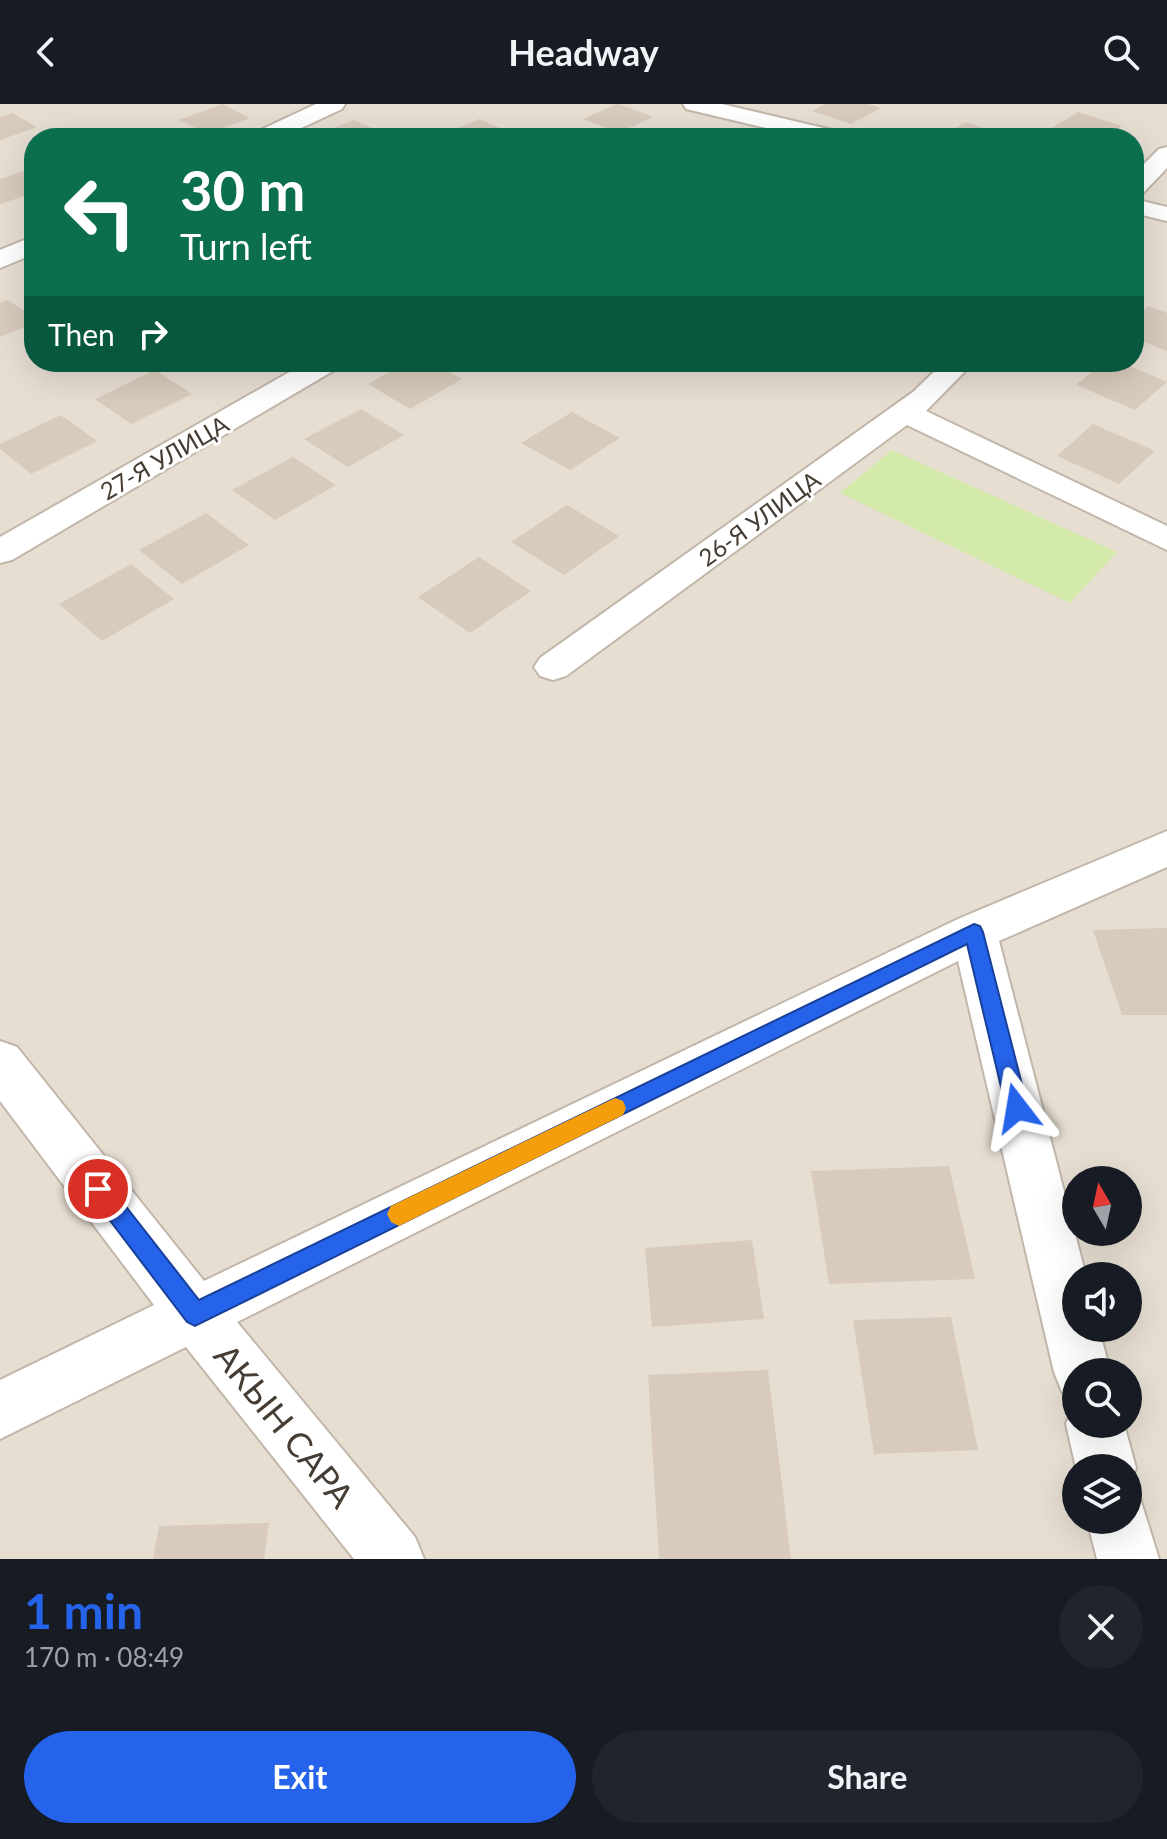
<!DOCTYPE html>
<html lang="en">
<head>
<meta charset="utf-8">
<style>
	body { margin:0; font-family:Lato,sans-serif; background:#20242c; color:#f1f3f6; height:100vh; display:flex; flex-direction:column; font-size:30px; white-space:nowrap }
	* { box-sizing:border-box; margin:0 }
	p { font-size:26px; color:#9ea1a6 }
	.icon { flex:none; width:44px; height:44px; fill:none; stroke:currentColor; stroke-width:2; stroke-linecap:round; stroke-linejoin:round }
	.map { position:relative; height:1455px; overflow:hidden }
	.sheet { display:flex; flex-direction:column; background:#171b24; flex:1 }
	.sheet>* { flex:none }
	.guide { position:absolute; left:24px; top:24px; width:1120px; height:244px; border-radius:32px; box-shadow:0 8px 32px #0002; background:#0b6e4f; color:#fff; overflow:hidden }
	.needle { width:52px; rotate:351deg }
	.buttons { position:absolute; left:1062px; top:1062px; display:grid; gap:16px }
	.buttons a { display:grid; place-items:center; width:80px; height:80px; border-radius:50%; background:#171b24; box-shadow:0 8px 32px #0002; font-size:40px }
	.pin { position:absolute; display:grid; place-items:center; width:68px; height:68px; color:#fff; margin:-34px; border:4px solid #fff; border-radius:50%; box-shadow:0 2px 8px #0007 }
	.me { position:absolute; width:88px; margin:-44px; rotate:346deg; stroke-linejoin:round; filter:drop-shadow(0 0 6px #0008) }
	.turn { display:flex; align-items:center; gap:28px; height:168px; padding:0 24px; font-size:36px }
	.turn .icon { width:104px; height:104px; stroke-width:2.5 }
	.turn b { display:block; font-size:56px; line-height:68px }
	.then { display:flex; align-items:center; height:76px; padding:0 24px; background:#0003; gap:16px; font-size:30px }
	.round { display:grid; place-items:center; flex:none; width:84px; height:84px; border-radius:42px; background:#20242c }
	.overview { display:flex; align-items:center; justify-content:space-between; height:136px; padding:0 24px }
	h1 { font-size:48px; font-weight:700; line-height:60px; color:#2563eb }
	.action { display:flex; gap:16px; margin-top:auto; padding:16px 24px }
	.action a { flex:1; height:92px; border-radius:48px; background:#2563eb; color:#fff; font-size:32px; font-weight:700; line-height:92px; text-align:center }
	.action a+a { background:#20242c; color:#f1f3f6 }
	header { display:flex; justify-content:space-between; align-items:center; height:104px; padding:0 24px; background:#171b24; font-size:36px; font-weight:700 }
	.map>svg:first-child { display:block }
	.residential { fill:#e7ded2; fill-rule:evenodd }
	.green { fill:#d4eaaa }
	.building { fill:#d8cabc }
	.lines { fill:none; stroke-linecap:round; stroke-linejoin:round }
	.minor-casing { stroke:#c2b6a9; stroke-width:4 }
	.minor { fill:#fff; fill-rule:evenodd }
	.route { fill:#2563eb; stroke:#184099; stroke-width:2 }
	.slow { fill:#f59e0b }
	.labels { text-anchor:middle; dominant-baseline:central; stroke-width:6; stroke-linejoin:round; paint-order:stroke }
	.far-street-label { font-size:24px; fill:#453c33; stroke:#fff }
	.near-street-label { font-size:34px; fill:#453c33; stroke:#fff }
</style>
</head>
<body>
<header><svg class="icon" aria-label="back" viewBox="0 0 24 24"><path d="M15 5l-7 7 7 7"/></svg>Headway<svg class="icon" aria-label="search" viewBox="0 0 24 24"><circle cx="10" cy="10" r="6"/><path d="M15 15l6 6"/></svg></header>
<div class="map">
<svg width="1167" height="1455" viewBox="0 0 1167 1455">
	<rect width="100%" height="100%" fill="#f3ede4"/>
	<path class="residential" d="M0 0H1167V1455H0ZM34 34H1134V258H34ZM1076 1076H1128V1128H1076ZM1076 1172H1128V1224H1076ZM1076 1268H1128V1320H1076ZM1076 1364H1128V1416H1076Z"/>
	<path class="green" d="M892 346 1117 448 1070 499 840 389Z"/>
	<path class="building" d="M222 0 250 14 207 30 179 16Z
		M617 0H619L653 13 618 29 583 15Z
		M825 0H868L881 4 851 20 812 7Z
		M1078 8 1122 22 1103 34H1082L1052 24Z
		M12 9 37 23 0 36V13Z
		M479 15 512 29 500 34H446L440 31Z
		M354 16 385 30 375 34 313 32Z
		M966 18 1008 32 938 34Z
		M67 23 87 34H38Z
		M26 66 34 71V89L0 100V75Z
		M8 196 34 213V219L0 233V199Z
		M1149 202 1167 209V247L1134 234V214Z
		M408 258H431L462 275 410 305 368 280Z
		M1104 258H1121L1167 278 1135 306 1076 281Z
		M155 266 192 290 131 320 95 295Z
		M361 305 404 331 348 363 304 335Z
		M572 308 620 334 570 366 521 339Z
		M61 311 97 337 31 370 0 345V340Z
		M1093 320 1155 347 1119 380 1057 352Z
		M293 353 336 381 275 416 232 386Z
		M567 401 619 432 564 471 511 438Z
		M206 409 249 441 182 480 139 446Z
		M479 453 531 487 470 529 418 493Z
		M131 460 174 495 102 537 59 500Z
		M1167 824V911H1122L1093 826Z
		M949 1062 975 1175 829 1180 811 1067Z
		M752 1136 764 1215 652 1223 645 1144Z
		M951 1213 978 1346 874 1350 853 1216Z
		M768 1266 791 1455H659L648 1271Z
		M269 1419 264 1455H153L159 1422Z"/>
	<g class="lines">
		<g class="minor-casing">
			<path id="minor" d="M316 0H345L342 5 280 34H251L254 29Z
				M683 0H722L845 29 848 34H808L686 5Z
				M1167 43V64L1143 89 1134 91V70L1159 45Z
				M1134 95 1167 103V117L1134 109Z
				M34 132V150L0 164V146Z
				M307 258H342L338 264 12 456 0 459V433Z
				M944 258H974L926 307 1167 422V446L907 321 566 572 553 576 540 572 534 563 540 554 913 288Z
				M1167 727V763L999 837 1086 1172H1076V1224H1099L1110 1268H1076V1294L1062 1288 1054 1268 958 857 237 1218 415 1433 424 1455H354L186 1243 0 1335V1276L154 1201 0 997V937L17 943 204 1177 958 815Z
				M1074 1299 1076 1320H1124L1136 1364 1128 1383V1364H1076L1066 1320Z
				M1128 1390 1140 1394 1159 1455H1097L1087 1416H1128Z"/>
		</g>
		<use href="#minor" class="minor"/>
	</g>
	<path class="route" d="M974 820 980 822 983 828 1028 1004 1025 1011 1017 1014 1009 1011 1006 1004 967 840 195 1222 187 1218 86 1085 90 1077 98 1074 106 1077 199 1196Z"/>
	<path class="slow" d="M615 994 623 997 626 1004 623 1011 407 1118 399 1122 391 1118 387 1110 391 1102Z"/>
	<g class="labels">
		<g class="far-street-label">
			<text transform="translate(164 353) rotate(-30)">27-Я УЛИЦА</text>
			<text transform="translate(759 414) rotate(-36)">26-Я УЛИЦА</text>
		</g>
		<g class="near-street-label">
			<text transform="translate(285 1321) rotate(51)">АКЫН САРА</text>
		</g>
	</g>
</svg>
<div class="buttons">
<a><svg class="needle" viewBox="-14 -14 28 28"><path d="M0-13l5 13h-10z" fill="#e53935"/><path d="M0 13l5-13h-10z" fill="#9ea1a6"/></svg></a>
<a><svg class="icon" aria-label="sound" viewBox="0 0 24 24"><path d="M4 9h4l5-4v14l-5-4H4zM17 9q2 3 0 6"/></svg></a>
<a><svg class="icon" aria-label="search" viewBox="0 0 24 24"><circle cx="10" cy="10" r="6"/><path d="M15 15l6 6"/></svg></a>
<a><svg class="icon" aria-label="layers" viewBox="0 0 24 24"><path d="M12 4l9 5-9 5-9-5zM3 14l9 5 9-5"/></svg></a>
</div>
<div class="pin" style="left:98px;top:1085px;background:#d93025"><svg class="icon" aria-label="arrive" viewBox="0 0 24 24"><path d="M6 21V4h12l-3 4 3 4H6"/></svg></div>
<svg class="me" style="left:1017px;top:1004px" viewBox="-20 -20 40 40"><path d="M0-17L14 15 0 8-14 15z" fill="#2563eb" stroke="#fff" stroke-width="4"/></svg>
<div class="guide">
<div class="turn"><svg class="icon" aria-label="left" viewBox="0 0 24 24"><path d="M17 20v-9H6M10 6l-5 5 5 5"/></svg><div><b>30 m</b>Turn left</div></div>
<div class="then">Then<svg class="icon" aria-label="right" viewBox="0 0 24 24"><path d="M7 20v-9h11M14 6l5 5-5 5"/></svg></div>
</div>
</div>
<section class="sheet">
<div class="overview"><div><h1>1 min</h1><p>170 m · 08:49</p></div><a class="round"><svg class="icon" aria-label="close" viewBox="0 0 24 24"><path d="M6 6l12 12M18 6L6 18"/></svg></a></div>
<div class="action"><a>Exit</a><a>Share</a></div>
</section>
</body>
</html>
